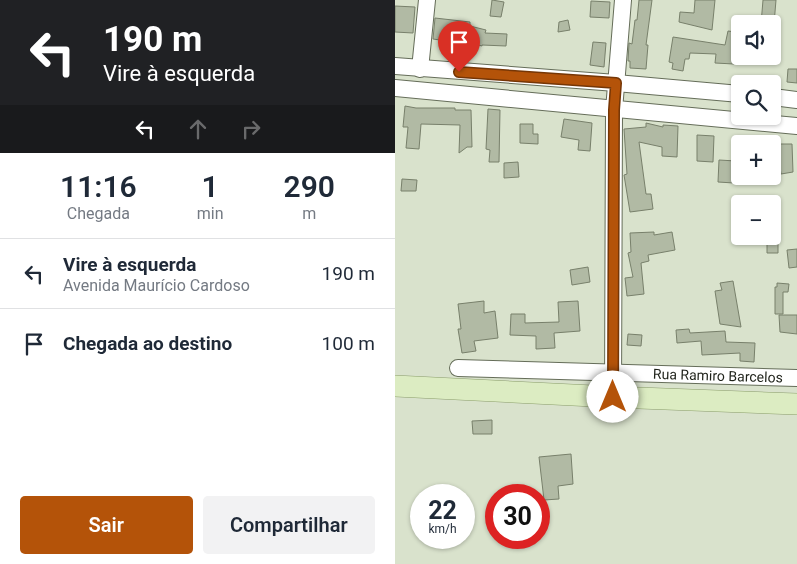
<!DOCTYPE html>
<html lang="pt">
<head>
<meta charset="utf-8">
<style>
	body { margin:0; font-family:Roboto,sans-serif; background:#f2f2f3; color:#1f2937; height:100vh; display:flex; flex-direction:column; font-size:19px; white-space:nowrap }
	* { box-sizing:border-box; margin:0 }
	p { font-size:16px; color:#747a83 }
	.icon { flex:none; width:28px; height:28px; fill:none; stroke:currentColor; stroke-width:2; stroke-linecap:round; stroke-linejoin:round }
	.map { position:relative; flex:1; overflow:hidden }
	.panel { display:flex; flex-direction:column; background:#fff; width:395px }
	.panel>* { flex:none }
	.guide { background:#202124; color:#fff; overflow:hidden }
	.tools { position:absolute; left:336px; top:15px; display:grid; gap:10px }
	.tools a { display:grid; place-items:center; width:50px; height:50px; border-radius:5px; background:#fff; box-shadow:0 1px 4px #0004; font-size:25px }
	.speed { position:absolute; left:15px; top:484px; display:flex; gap:10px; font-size:25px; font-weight:700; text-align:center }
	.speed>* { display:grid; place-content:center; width:65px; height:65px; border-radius:50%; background:#fff; box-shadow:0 1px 4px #0004; line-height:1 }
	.speed small { font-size:12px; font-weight:400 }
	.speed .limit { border:8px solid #d22; background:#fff; color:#111 }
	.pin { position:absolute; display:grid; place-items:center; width:42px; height:42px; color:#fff; margin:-51px -21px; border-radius:50% 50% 50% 0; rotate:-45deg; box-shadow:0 0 5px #0007 }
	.pin .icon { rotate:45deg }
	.me { position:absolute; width:55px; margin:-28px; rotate:0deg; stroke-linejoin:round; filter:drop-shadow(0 0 4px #0008) }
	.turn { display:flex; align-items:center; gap:18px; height:105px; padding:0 20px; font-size:22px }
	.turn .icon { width:65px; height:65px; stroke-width:2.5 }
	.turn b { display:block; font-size:35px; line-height:42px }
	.lanes { display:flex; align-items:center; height:48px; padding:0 20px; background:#0003; justify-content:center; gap:25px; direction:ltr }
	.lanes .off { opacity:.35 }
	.eta { display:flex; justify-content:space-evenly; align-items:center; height:85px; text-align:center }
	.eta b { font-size:30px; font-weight:600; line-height:35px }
	.button { display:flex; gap:10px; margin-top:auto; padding:10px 20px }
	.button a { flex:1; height:58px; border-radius:5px; background:#b45309; color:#fff; font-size:20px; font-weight:600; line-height:58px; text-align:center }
	.button a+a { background:#f2f2f3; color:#1f2937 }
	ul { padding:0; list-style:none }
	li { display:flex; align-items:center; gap:15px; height:70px; padding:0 20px; border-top:1px solid #e0e1e3 }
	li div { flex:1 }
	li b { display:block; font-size:19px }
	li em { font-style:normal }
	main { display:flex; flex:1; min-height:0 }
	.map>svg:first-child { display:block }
	.building { fill:#b1baa4; stroke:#78806b }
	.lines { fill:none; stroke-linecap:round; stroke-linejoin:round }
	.minor-casing { stroke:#656d59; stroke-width:18 }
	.major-casing { stroke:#8b9d6c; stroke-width:22 }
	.minor { stroke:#fff; stroke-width:16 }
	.major { stroke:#dcecc2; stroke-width:21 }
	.route-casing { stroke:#753606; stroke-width:12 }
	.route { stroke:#b45309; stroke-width:9 }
	.labels { text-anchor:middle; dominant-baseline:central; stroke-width:4; stroke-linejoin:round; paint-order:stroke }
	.street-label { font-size:14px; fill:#1e2119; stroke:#e6f0d9 }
</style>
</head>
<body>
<main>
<section class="panel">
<div class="guide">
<div class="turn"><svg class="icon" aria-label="left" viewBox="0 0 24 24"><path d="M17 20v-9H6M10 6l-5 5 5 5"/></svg><div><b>190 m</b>Vire à esquerda</div></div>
<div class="lanes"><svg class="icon" aria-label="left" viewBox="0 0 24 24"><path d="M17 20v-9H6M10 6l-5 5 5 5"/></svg><svg class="icon off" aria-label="ahead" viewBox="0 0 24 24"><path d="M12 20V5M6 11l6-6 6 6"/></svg><svg class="icon off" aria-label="right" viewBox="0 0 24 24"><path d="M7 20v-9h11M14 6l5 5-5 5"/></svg></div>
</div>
<div class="eta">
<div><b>11:16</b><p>Chegada</p></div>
<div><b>1</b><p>min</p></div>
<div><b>290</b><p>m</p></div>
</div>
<ul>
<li><svg class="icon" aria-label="left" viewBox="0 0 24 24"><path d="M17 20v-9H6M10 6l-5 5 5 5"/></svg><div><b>Vire à esquerda</b><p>Avenida Maurício Cardoso</p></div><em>190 m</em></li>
<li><svg class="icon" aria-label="arrive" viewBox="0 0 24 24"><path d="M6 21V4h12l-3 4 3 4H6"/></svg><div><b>Chegada ao destino</b></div><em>100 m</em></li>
</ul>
<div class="button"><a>Sair</a><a>Compartilhar</a></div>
</section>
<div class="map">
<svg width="402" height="564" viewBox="0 0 402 564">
	<rect width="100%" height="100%" fill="#d9e2cc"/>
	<path class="building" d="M97 0 109 2 106 17 95 16Z
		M244 0H257L251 45H253L251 69 235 68V61H233L234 43 237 44 240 20H242Z
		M300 0H320L317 30 284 22 285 12 299 13Z
		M368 0H381L379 24H366Z
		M196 1 215 2 214 18 195 17Z
		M0 6 20 7 18 33 0 32Z
		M40 18 75 22V26L91 30 90 33 112 34 111 46 87 45V46L72 42V44L38 39Z
		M173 20 175 30 163 32 164 22Z
		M333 31 341 32 339 64 320 63 321 54 295 53 294 59H290L288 71 277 69 278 63 274 62 278 37 330 45Z
		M198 42 211 43 209 67 195 65Z
		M393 69H402V83L392 82Z
		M10 106 21 108H60V110H76L77 147H72L64 153 65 125 26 124 24 149 11 148 13 127H8Z
		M93 109 105 110 104 162H94L95 150 91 149Z
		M169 119 197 123 195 151 183 150 184 140 166 137Z
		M251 123 268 127V125L283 126 282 157 267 156V147L244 142 251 194H256L258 209 235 212 229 175 232 174 229 129 251 127Z
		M125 124H138V134H143V144L125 143Z
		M302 135 319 136 318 162 302 161Z
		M378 144H397L398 172 386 174 384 160H378Z
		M324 160 341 161 339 183 323 182Z
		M123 162 124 177 109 178V163Z
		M7 179 22 180 21 191H6Z
		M259 232V235L277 232 280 250 253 255 254 261 246 263 249 294 232 296 230 278 238 277 233 253 236 252 235 233Z
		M372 244H383V253H372Z
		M402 249V267L394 268 392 250Z
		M193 267 195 282 177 285 175 270Z
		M338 281 346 327 325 324 320 291 327 290 325 283Z
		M382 283 394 284 393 292H388V314H380V287H382Z
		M89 301V313L100 311 103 338 79 341 81 351 67 353 63 329H66L63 304Z
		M183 301 185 331 159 333 160 348 141 349V336L115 335 116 314H130V323L164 322 163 302Z
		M384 315H402V334L385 332Z
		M294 329 295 333 330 331 331 342 360 343 359 362 345 361V353L307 355 306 341 282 343 281 330Z
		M233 334 247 335 246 346 232 345Z
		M97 420V434H78L77 421Z
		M176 454 178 484 163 486 164 499 149 500 144 457Z"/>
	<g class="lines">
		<g class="minor-casing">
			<g id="minor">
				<path d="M0 66 221 83 345 94"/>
				<path d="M25 69 32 0"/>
				<path d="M0 88 402 126"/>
				<path d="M378 97 402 100"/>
				<path id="s1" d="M63 368 402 378"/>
				<path d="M218 397 219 110 228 0"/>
			</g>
		</g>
		<g class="major-casing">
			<path id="major" d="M0 386 218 397 402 404"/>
		</g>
		<use href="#minor" class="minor"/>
		<use href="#major" class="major"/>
	</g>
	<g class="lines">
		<g class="route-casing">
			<path id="route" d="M64 72 221 83 219 110 218 397"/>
		</g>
		<use href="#route" class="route"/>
	</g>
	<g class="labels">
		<g class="street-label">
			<text stroke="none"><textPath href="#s1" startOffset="260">Rua Ramiro Barcelos</textPath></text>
		</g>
	</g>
</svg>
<div class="tools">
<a><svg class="icon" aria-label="sound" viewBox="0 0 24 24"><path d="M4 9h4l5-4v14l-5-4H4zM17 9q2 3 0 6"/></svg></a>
<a><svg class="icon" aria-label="search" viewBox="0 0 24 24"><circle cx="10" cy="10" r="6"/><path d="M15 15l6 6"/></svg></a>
<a>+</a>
<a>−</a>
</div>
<div class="speed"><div>22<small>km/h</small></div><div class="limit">30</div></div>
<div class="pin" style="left:64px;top:72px;background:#d93025"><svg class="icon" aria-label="arrive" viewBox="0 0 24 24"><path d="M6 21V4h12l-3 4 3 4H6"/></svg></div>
<svg class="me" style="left:218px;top:397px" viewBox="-20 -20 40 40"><circle r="19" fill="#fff"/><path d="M0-13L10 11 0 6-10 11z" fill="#b45309"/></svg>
</div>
</main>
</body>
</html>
